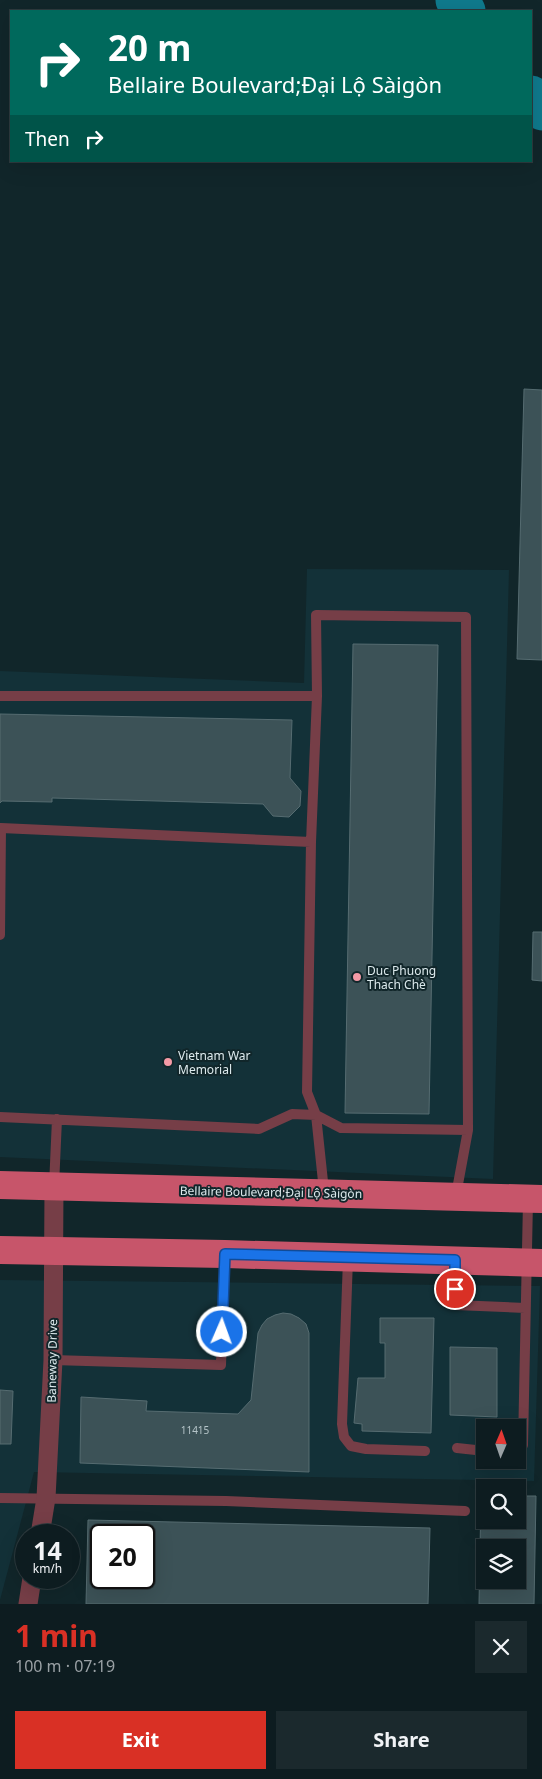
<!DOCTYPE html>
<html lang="en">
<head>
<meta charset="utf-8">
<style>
	body { margin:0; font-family:"Noto Sans",sans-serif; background:#1b292d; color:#f1f3f6; height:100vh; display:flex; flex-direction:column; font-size:19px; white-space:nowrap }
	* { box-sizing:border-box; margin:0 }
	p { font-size:16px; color:#9aa1a5 }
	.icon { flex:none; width:28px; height:28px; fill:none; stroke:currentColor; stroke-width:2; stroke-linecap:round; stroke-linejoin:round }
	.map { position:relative; height:1604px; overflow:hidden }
	.sheet { display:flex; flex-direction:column; background:#0d1c20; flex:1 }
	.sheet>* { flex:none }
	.hud { position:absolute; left:10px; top:10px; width:522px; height:152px; border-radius:0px; box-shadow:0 5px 20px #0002,0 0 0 1px #2d3a3e; background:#00695c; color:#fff; overflow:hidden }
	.needle { width:32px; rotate:2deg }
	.controls { position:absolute; left:476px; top:1419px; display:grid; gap:10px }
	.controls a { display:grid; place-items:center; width:50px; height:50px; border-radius:0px; background:#0d1c20; box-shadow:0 5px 20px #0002,0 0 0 1px #2d3a3e; font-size:25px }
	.speed { position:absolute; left:15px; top:1524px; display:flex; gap:10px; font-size:25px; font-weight:700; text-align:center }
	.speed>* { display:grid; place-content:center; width:65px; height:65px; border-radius:50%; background:#0d1c20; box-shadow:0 5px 20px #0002,0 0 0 1px #2d3a3e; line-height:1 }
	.speed small { font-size:12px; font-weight:400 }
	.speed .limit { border:2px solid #111; border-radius:8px; background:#fff; color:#111 }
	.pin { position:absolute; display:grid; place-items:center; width:42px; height:42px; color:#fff; margin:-21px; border:2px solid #fff; border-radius:50%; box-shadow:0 1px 5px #0007 }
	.me { position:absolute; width:55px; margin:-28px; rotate:2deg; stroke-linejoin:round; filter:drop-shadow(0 0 4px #0008) }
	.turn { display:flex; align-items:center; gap:18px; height:105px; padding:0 15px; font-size:22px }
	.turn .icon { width:65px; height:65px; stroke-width:2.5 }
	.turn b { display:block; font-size:35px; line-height:42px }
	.then { display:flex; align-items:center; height:48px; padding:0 15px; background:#0003; gap:10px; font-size:19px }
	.round { display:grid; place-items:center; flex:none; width:52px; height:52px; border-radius:0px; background:#1b292d }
	.summary { display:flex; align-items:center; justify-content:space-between; height:85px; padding:0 15px }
	h1 { font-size:30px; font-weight:700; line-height:38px; color:#d93025 }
	.button { display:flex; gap:10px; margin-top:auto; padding:10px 15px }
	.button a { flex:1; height:58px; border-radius:0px; background:#d93025; color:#fff; font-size:20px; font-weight:700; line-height:58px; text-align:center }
	.button a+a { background:#1b292d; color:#f1f3f6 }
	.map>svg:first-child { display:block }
	.built { fill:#133138; fill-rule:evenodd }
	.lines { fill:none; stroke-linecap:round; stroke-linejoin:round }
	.river { stroke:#0f7a8d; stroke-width:41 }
	.building { fill:#3c5257; stroke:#566c71; fill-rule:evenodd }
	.lane { stroke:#763e47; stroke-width:10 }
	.street { stroke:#763e47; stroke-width:19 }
	.primary { stroke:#c7556a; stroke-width:28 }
	.route-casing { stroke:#114b97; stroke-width:12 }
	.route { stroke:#1a73e8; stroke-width:9 }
	.poi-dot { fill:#f49aa6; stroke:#11262a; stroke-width:2 }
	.labels { text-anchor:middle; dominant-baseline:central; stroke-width:4; stroke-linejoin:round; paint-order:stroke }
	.number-label { font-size:10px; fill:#b5c4c8 }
	.poi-label { font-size:12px; fill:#ddeaed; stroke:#11262a; text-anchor:start }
	.street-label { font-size:12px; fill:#ddeaed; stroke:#11262a }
</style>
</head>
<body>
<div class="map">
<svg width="542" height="1604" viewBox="0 0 542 1604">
	<rect width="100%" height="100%" fill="#11262a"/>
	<path class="built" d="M307 569 509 570 493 1179 0 1157V671L304 683Z
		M0 1280 540 1286 534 1481 34 1472 0 1600ZM485 1428H518V1460H485Z"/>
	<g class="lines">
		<path class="river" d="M456 0 465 11
			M531 96 542 110"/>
	</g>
	<path class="building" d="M524 389 542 390V660L517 659Z
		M353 644 438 645 429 1114 345 1113Z
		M0 714 292 720 290 778 301 791 300 806 289 817 273 816 263 804 52 798V802L2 801 0 803Z
		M533 932H542V981L532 980Z
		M283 1313 291 1314 299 1318 306 1324 309 1333V1472L80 1463 81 1397 147 1401 146 1411 238 1414 251 1400 258 1333 262 1325 267 1319 275 1315Z
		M380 1318H434L431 1433 362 1431V1424L354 1423 358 1378H385V1343H380Z
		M450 1347 497 1348V1417L450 1415Z
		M0 1390 13 1391 11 1444H0Z
		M481 1495H485V1520H518V1496H536L534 1604H479ZM485 1548H518V1580H485Z
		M88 1520 430 1528 428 1604H86ZM101 1535H144V1578H101Z"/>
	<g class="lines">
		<path class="lane" d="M0 696H317L311 842
			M317 696 316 615 466 617 468 1130 456 1195
			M0 935 1 828 311 842 307 1092 316 1115 324 1191
			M0 1117 259 1129 292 1114 316 1115 341 1128 468 1130
			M54 1186 57 1119
			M348 1259 342 1424 344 1437 351 1446 366 1449 425 1451
			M455 1261V1305L525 1308
			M53 1360 221 1365 225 1255
			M457 1448 485 1451
			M518 1452 521 1450 523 1445 528 1201
			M0 1498 226 1501 465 1511"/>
		<path class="street" d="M40 1535 46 1498 53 1360 54 1187
			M28 1604 32 1578"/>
		<path class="primary" d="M0 1185 542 1199
			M0 1250 225 1254 542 1263"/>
	</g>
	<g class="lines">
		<g class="route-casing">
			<path id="route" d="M222 1332 225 1254 455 1260V1289"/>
		</g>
		<use href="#route" class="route"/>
	</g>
	<g class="poi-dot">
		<circle cx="357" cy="977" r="5"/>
		<circle cx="168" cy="1062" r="5"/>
	</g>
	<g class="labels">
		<g class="number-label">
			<text x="195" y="1430">11415</text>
		</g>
		<g class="poi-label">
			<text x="367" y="970">Duc Phuong<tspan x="367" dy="14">Thach Chè</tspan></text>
			<text x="178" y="1055">Vietnam War<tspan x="178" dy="14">Memorial</tspan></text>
		</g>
		<g class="street-label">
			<text transform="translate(271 1192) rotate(1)">Bellaire Boulevard;Đại Lộ Sàigòn</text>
			<text transform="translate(52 1361) rotate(-89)">Baneway Drive</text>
		</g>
	</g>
</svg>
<div class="controls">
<a><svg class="needle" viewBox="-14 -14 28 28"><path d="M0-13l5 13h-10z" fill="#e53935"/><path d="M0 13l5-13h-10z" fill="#9aa1a5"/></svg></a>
<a><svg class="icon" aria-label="search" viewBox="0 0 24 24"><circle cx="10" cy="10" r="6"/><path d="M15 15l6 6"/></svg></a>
<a><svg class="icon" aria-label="layers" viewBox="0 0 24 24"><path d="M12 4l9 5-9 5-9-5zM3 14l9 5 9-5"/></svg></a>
</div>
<div class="speed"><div>14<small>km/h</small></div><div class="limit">20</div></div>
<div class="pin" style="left:455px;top:1289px;background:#d93025"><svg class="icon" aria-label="arrive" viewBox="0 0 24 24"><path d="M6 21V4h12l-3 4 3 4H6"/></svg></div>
<svg class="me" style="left:222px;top:1332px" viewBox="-20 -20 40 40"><circle r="17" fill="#1a73e8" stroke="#fff" stroke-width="3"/><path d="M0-11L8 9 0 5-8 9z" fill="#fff"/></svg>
<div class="hud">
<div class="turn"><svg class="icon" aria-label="right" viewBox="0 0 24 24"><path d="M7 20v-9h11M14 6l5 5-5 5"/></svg><div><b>20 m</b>Bellaire Boulevard;Đại Lộ Sàigòn</div></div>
<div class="then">Then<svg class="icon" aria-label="right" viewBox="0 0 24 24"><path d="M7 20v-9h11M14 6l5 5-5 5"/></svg></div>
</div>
</div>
<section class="sheet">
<div class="summary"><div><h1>1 min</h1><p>100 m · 07:19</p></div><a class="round"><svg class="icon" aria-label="close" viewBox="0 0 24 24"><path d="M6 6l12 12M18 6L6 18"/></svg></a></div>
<div class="button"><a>Exit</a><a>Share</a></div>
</section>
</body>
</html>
